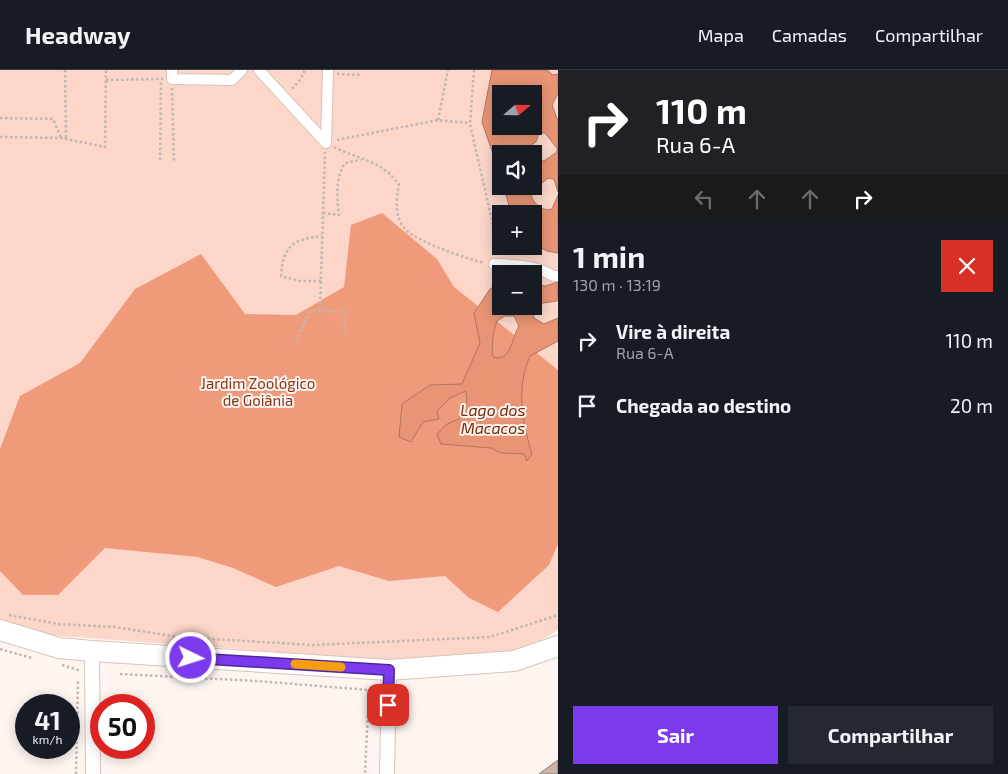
<!DOCTYPE html>
<html lang="pt">
<head>
<meta charset="utf-8">
<style>
	body { margin:0; font-family:"Exo 2",sans-serif; background:#242831; color:#f1f3f6; height:100vh; display:flex; flex-direction:column; font-size:19px; white-space:nowrap }
	* { box-sizing:border-box; margin:0 }
	p { font-size:16px; color:#9ea1a6 }
	.icon { flex:none; width:28px; height:28px; fill:none; stroke:currentColor; stroke-width:2; stroke-linecap:round; stroke-linejoin:round }
	.map { position:relative; flex:1; overflow:hidden }
	.side { display:flex; flex-direction:column; background:#171b24; width:450px }
	.side>* { flex:none }
	.banner { background:#202124; color:#fff; overflow:hidden }
	.needle { width:32px; rotate:70deg }
	.tools { position:absolute; left:492px; top:15px; display:grid; gap:10px }
	.tools a { display:grid; place-items:center; width:50px; height:50px; border-radius:0px; background:#171b24; box-shadow:0 2px 12px #0003; font-size:25px }
	.speed { position:absolute; left:15px; top:624px; display:flex; gap:10px; font-size:25px; font-weight:700; text-align:center }
	.speed>* { display:grid; place-content:center; width:65px; height:65px; border-radius:50%; background:#171b24; box-shadow:0 2px 12px #0003; line-height:1 }
	.speed small { font-size:12px; font-weight:400 }
	.speed .limit { border:8px solid #d22; background:#fff; color:#111 }
	.pin { position:absolute; display:grid; place-items:center; width:42px; height:42px; color:#fff; margin:-21px; border-radius:10px; box-shadow:0 2px 8px #0006 }
	.me { position:absolute; width:55px; margin:-28px; rotate:94deg; stroke-linejoin:round; filter:drop-shadow(0 0 4px #0008) }
	.turn { display:flex; align-items:center; gap:18px; height:105px; padding:0 15px; font-size:22px }
	.turn .icon { width:65px; height:65px; stroke-width:2.5 }
	.turn b { display:block; font-size:35px; line-height:42px }
	.lanes { display:flex; align-items:center; height:48px; padding:0 15px; background:#0003; justify-content:center; gap:25px; direction:ltr }
	.lanes .off { opacity:.35 }
	.round { display:grid; place-items:center; flex:none; width:52px; height:52px; border-radius:0px; background:#242831 }
	.overview { display:flex; align-items:center; justify-content:space-between; height:85px; padding:0 15px }
	h1 { font-size:30px; font-weight:700; line-height:38px }
	.primary-button { display:flex; gap:10px; margin-top:auto; padding:10px 15px }
	.primary-button a { flex:1; height:58px; border-radius:0px; background:#7c3aed; color:#fff; font-size:20px; font-weight:700; line-height:58px; text-align:center }
	.primary-button a+a { background:#242831; color:#f1f3f6 }
	ul { padding:0; list-style:none }
	li { display:flex; align-items:center; gap:15px; height:65px; padding:0 15px }
	li div { flex:1 }
	li b { display:block; font-size:19px }
	li em { font-style:normal }
	header { display:flex; align-items:center; gap:30px; box-sizing:border-box; height:70px; padding:0 25px; background:#171b24; border-bottom:1px solid #363941 }
	header strong { font-size:24px }
	nav { display:flex; gap:28px; margin-inline-start:auto; font-size:18px }
	main { display:flex; flex:1; min-height:0 }
	.map>svg:first-child { display:block }
	.green { fill:#fbd6c9; fill-rule:evenodd }
	.forest { fill:#ef9a7b }
	.water { fill:#e99475; stroke:#b2745e; fill-rule:evenodd }
	.building { fill:#cab4ac; stroke:#8a766f }
	.lines { fill:none; stroke-linecap:round; stroke-linejoin:round }
	.pedestrian-casing { stroke:#d9c2ba; stroke-width:12 }
	.minor-casing { stroke:#d9c2ba; stroke-width:16 }
	.secondary-casing { stroke:#d9c2ba; stroke-width:22 }
	.path { stroke:#c0b7b3; stroke-width:2.5; stroke-dasharray:2.5 2.5; stroke-linecap:butt }
	.pedestrian { stroke:#fff; stroke-width:10 }
	.minor { stroke:#fff; stroke-width:14 }
	.secondary { stroke:#fff; stroke-width:20 }
	.route-casing { stroke:#51269a; stroke-width:12 }
	.route { stroke:#7c3aed; stroke-width:9 }
	.slow { stroke:#f59e0b; stroke-width:9 }
	.labels { text-anchor:middle; dominant-baseline:central; stroke-width:4; stroke-linejoin:round; paint-order:stroke }
	.park-label { font-size:15px; fill:#823617; stroke:#fef5f1 }
	.water-label { font-size:16px; font-style:italic; fill:#782d0c; stroke:#fef5f1 }
</style>
</head>
<body>
<header>
<strong>Headway</strong>
<nav><a>Mapa</a><a>Camadas</a><a>Compartilhar</a></nav>
</header>
<main>
<div class="map">
<svg width="558" height="704" viewBox="0 0 558 704">
	<rect width="100%" height="100%" fill="#fef5f1"/>
	<path class="green" d="M0 0H558V560L535 574 499 584 401 591 61 566 22 562 0 553ZM501 24H534V56H501ZM501 84H534V116H501ZM501 144H534V176H501ZM501 204H534V236H501Z"/>
	<path class="forest" d="M382 143 437 189 454 217 558 300V474L549 495 498 542 469 528 445 506 389 511 339 496 276 517 233 498 198 487 105 478 58 525H23L0 501V379L20 326 80 293 135 219 201 184 245 244 296 245 344 217 351 155Z"/>
	<path class="water" d="M492 0H547L553 5 558 4V23L552 35 558 51V122L554 109 548 108 542 113 534 115V89L544 91 557 82V78L545 63H539L536 72 531 75 530 84H501V107L482 52ZM505 17 514 18 516 24H534V56H501V52L498 51C492 39 496 26 505 17Z
		M504 116H532L530 119C531 131 540 142 552 139L558 125V183L547 181 534 174V144H511Z
		M501 212V236H534V213L545 216 558 212 557 231 536 234 533 239 534 248 544 254 558 248V271L530 286C516 318 522 351 532 384L527 391 524 384 501 383 491 378 441 374 437 364 447 354 459 349 467 332 466 321 450 328 437 341 439 349 423 352 411 372 399 367 402 334 430 315 462 314 480 273 474 243 490 219ZM505 246H514L519 256C512 267 511 293 493 287 491 275 493 262 497 251Z"/>
	<path class="building" d="M558 690V704H539Z"/>
	<g class="lines">
		<g class="pedestrian-casing">
			<path id="pedestrian" d="M172 0V9L232 10 242 0
				M259 0 326 73 328 0
				M494 194C513 195 537 195 553 206H558"/>
		</g>
		<g class="minor-casing">
			<path id="minor" d="M92 581 93 704
				M387 704 389 600"/>
		</g>
		<g class="secondary-casing">
			<path id="secondary" d="M0 560 59 578 92 581 389 600 514 591 558 576"/>
		</g>
		<path class="path" d="M65 0 66 69
			M474 0 470 54 493 155 494 183
			M337 4 361 5
			M106 10 163 9
			M172 18 174 91
			M292 19 300 10 305 0
			M0 48 53 49 61 68
			M438 50 448 0
			M0 67 61 68 105 77 106 0
			M337 70 438 50 469 53
			M334 77C357 89 384 91 399 115 396 130 394 147 406 160 416 171 469 190 485 193
			M160 90 161 11
			M323 143 339 145C337 127 335 108 345 93L361 90
			M321 211H300L281 206C283 176 293 169 322 166
			M320 239 325 82
			M296 271 309 243C323 237 330 244 344 241L345 263
			M9 545 58 554 115 557 179 567 313 575 490 567 558 545
			M0 579 32 588
			M62 595 78 600V602
			M120 604 257 611 369 620 365 704
			M76 704 78 610"/>
		<use href="#pedestrian" class="pedestrian"/>
		<use href="#minor" class="minor"/>
		<use href="#secondary" class="secondary"/>
	</g>
	<g class="lines">
		<g class="route-casing">
			<path id="route" d="M191 588 389 600 388 635"/>
		</g>
		<use href="#route" class="route"/>
		<path class="slow" d="M295 594 341 597"/>
	</g>
	<g class="labels">
		<g class="park-label">
			<text x="258" y="313">Jardim Zoológico<tspan x="258" dy="17">de Goiânia</tspan></text>
		</g>
		<g class="water-label">
			<text x="493" y="339">Lago dos<tspan x="493" dy="18">Macacos</tspan></text>
		</g>
	</g>
</svg>
<div class="tools">
<a><svg class="needle" viewBox="-14 -14 28 28"><path d="M0-13l5 13h-10z" fill="#e53935"/><path d="M0 13l5-13h-10z" fill="#9ea1a6"/></svg></a>
<a><svg class="icon" aria-label="sound" viewBox="0 0 24 24"><path d="M4 9h4l5-4v14l-5-4H4zM17 9q2 3 0 6"/></svg></a>
<a>+</a>
<a>−</a>
</div>
<div class="speed"><div>41<small>km/h</small></div><div class="limit">50</div></div>
<div class="pin" style="left:388px;top:635px;background:#d93025"><svg class="icon" aria-label="arrive" viewBox="0 0 24 24"><path d="M6 21V4h12l-3 4 3 4H6"/></svg></div>
<svg class="me" style="left:191px;top:588px" viewBox="-20 -20 40 40"><circle r="17" fill="#7c3aed" stroke="#fff" stroke-width="3"/><path d="M0-11L8 9 0 5-8 9z" fill="#fff"/></svg>
</div>
<section class="side">
<div class="banner">
<div class="turn"><svg class="icon" aria-label="right" viewBox="0 0 24 24"><path d="M7 20v-9h11M14 6l5 5-5 5"/></svg><div><b>110 m</b>Rua 6-A</div></div>
<div class="lanes"><svg class="icon off" aria-label="left" viewBox="0 0 24 24"><path d="M17 20v-9H6M10 6l-5 5 5 5"/></svg><svg class="icon off" aria-label="ahead" viewBox="0 0 24 24"><path d="M12 20V5M6 11l6-6 6 6"/></svg><svg class="icon off" aria-label="ahead" viewBox="0 0 24 24"><path d="M12 20V5M6 11l6-6 6 6"/></svg><svg class="icon" aria-label="right" viewBox="0 0 24 24"><path d="M7 20v-9h11M14 6l5 5-5 5"/></svg></div>
</div>
<div class="overview"><div><h1>1 min</h1><p>130 m · 13:19</p></div><a class="round" style="background:#d93025;color:#fff"><svg class="icon" aria-label="close" viewBox="0 0 24 24"><path d="M6 6l12 12M18 6L6 18"/></svg></a></div>
<ul>
<li><svg class="icon" aria-label="right" viewBox="0 0 24 24"><path d="M7 20v-9h11M14 6l5 5-5 5"/></svg><div><b>Vire à direita</b><p>Rua 6-A</p></div><em>110 m</em></li>
<li><svg class="icon" aria-label="arrive" viewBox="0 0 24 24"><path d="M6 21V4h12l-3 4 3 4H6"/></svg><div><b>Chegada ao destino</b></div><em>20 m</em></li>
</ul>
<div class="primary-button"><a>Sair</a><a>Compartilhar</a></div>
</section>
</main>
</body>
</html>
